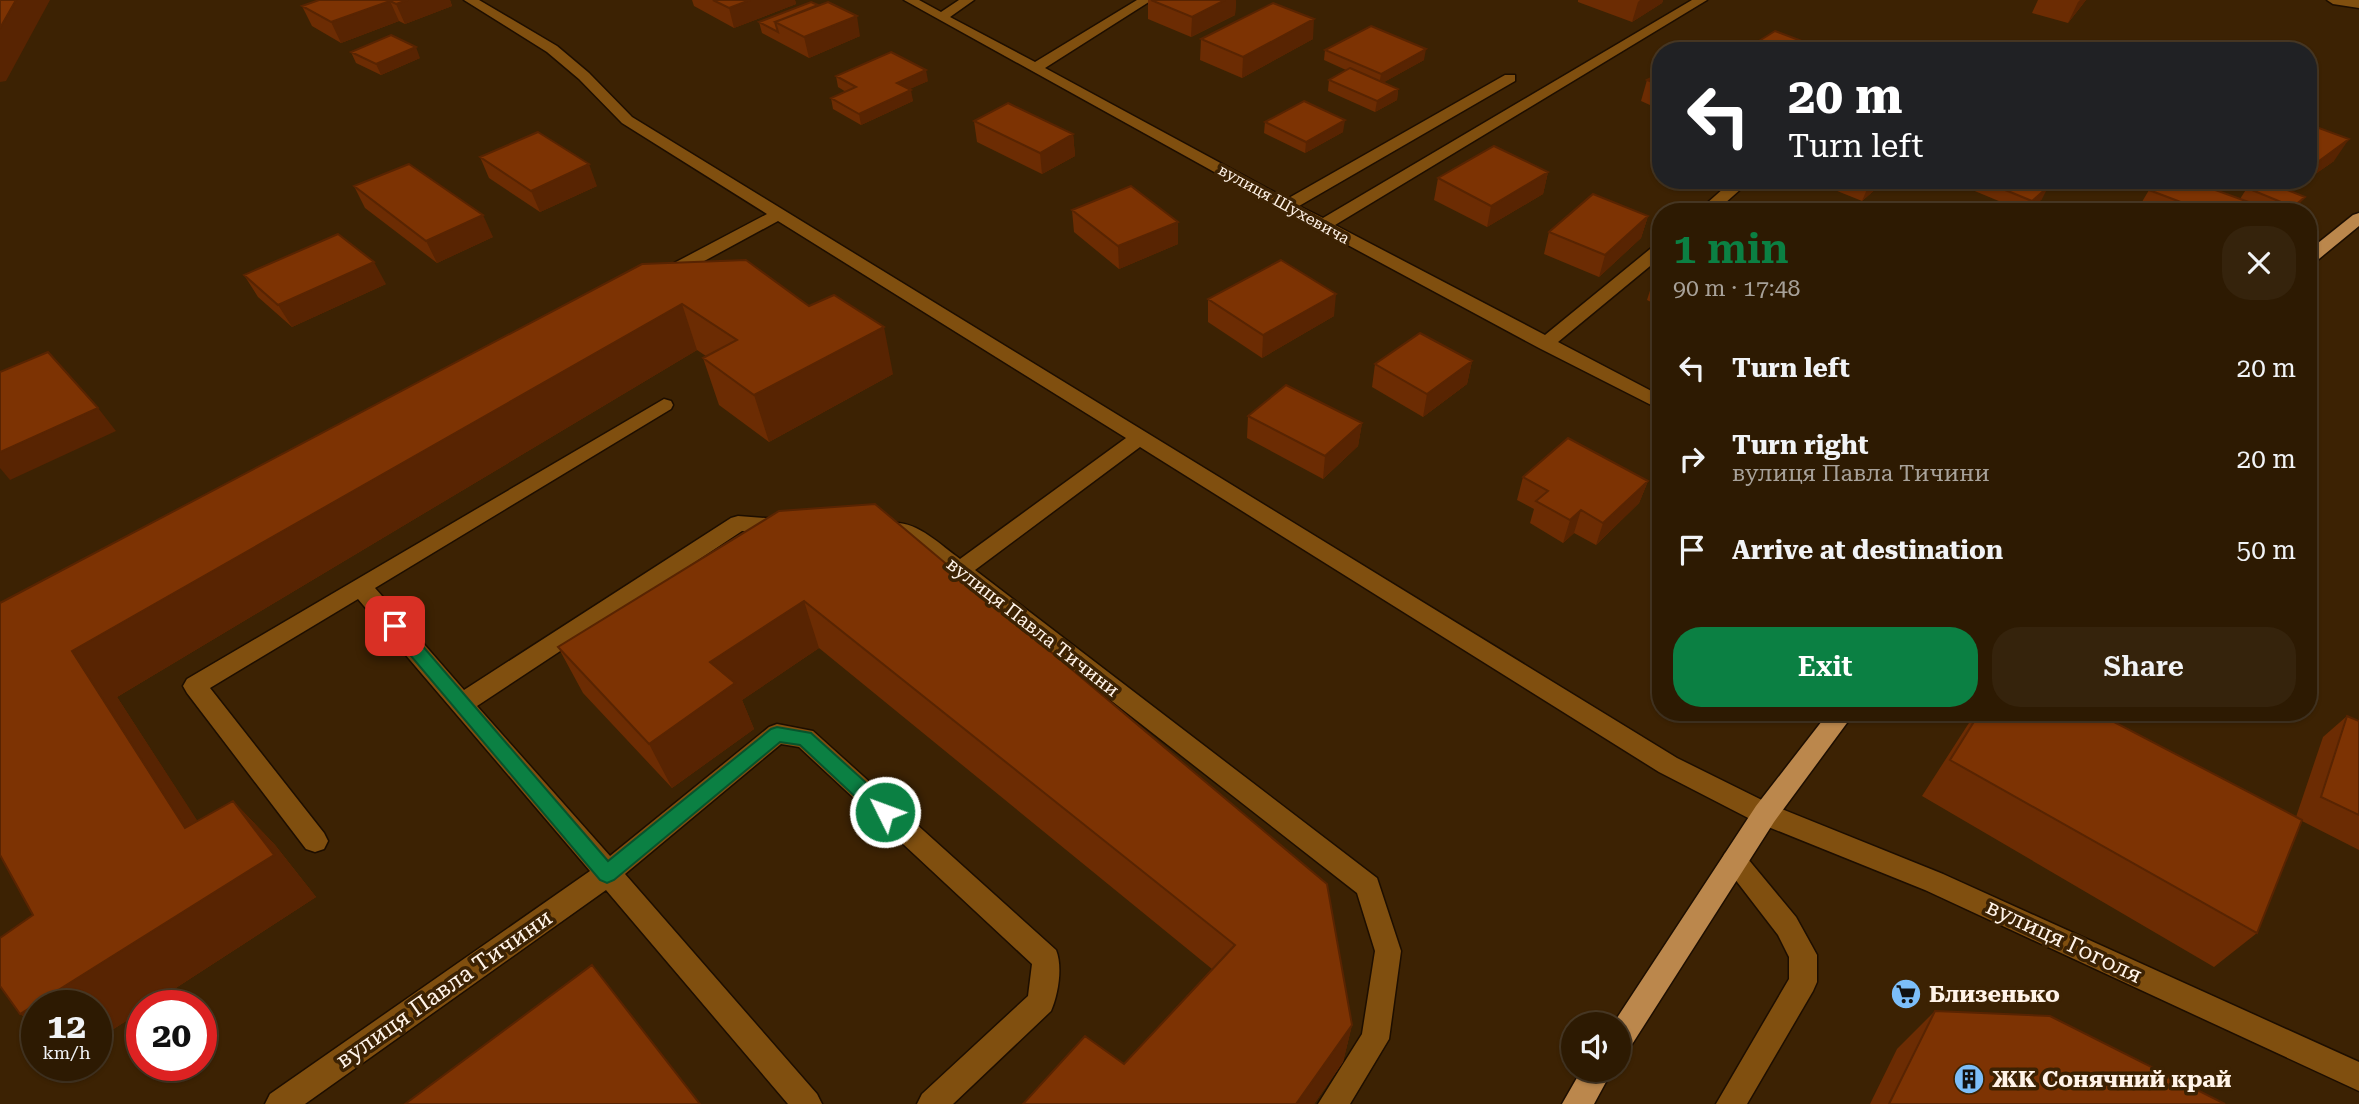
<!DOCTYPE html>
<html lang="en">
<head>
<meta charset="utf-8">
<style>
	body { margin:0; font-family:"Roboto Serif",serif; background:#35230c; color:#f1f3f6; height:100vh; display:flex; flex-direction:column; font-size:26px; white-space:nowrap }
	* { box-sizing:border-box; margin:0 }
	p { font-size:23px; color:#a7a199 }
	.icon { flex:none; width:38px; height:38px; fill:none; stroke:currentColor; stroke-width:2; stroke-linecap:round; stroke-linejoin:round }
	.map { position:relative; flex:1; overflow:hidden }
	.drawer { position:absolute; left:1652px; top:203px; width:665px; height:518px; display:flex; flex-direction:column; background:#2d1a02; border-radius:28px; box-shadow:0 2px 5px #0004,0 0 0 2px #483824 }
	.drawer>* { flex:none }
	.guide { position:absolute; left:1652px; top:42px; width:665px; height:147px; border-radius:28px; box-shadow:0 2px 5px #0004,0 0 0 2px #483824; background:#202124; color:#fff; overflow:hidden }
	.tools { position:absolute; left:1561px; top:1012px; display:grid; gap:14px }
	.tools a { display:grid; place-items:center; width:70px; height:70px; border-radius:50%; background:#2d1a02; box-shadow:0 2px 5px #0004,0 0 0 2px #483824; font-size:35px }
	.speed { position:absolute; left:21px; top:990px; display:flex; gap:14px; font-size:35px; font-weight:700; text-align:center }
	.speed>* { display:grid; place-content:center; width:91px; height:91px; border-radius:50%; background:#2d1a02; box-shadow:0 2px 5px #0004,0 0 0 2px #483824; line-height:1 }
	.speed small { font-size:18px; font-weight:400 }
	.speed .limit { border:10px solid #d22; background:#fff; color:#111 }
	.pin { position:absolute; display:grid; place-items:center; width:60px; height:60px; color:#fff; margin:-30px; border-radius:14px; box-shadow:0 4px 10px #0006 }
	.me { position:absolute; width:77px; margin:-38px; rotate:312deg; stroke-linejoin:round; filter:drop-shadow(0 0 5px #0008) }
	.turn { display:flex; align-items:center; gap:24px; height:147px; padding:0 21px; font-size:32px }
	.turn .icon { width:91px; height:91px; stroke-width:2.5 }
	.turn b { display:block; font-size:49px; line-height:60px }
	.round { display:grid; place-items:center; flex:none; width:74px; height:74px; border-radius:28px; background:#35230c }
	.summary { display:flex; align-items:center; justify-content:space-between; height:119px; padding:0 21px }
	h1 { font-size:42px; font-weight:600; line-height:52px; color:#0b8043 }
	.button { display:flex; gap:14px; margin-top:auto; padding:14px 21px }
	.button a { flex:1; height:80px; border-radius:28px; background:#0b8043; color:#fff; font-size:28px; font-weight:600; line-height:80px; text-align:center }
	.button a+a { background:#35230c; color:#f1f3f6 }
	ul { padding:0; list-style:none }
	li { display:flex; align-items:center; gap:21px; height:91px; padding:0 21px }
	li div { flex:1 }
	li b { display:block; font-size:26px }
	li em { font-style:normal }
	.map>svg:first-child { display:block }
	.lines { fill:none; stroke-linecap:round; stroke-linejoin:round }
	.minor-casing { stroke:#1d0e00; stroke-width:3 }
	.major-casing { stroke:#1d0e00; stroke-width:3 }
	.minor { fill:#804f0f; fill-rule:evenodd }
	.major { fill:#bb874c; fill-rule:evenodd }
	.wall { fill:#6c2c03 }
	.shaded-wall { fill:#582402 }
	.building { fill:#7d3303; stroke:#582402; stroke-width:2 }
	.route { fill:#0b8043; stroke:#07532c; stroke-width:2 }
	.labels { text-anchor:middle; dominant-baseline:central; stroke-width:7; stroke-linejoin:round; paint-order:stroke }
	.far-street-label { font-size:16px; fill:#fff3e8; stroke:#3c2203 }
	.street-label { font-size:19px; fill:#fff3e8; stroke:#3c2203 }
	.near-street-label { font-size:23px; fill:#fff3e8; stroke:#3c2203 }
	.near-poi-label { font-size:23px; font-weight:bold; fill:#fff3e8; stroke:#3c2203; text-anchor:start }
</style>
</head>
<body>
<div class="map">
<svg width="2359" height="1104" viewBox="0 0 2359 1104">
	<rect width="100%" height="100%" fill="#3c2203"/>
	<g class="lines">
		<g class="minor-casing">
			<path id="minor" d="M464 0H479L557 46 589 73 632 117 1677 758 1774 806 1943 874 2359 1062V1091L1925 890 1756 822 1659 772 1140 447 975 570 1377 878 1401 951 1389 1039 1350 1104H1318L1362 1034 1375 951 1357 893 952 576 900 537 881 535 878 530 881 525C912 515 936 542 960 559L1126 438 778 221 671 279H659L657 275 659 271 767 214 622 123 579 79 547 52Z
				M904 0H919L941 12 959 0H974L950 17 1035 62 1137 0H1152L1045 68 1287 199 1505 75H1515V81L1299 206 1323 218 1692 0H1707L1335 225 1545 335 1655 245 1661 243V257L1558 342 1661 396V410L1539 348 1281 209Z
				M2327 0H2359V8L2333 4Z
				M1733 180H1751L1715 212H1697Z
				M664 399 671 401 673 405 671 409 375 588 464 690 731 518 738 516 793 520 796 525 793 530 786 532 742 531 477 706 610 856 769 727 777 724 813 731 1056 950C1063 967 1058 995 1051 1011L953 1104H917L922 1094 1028 996 1032 964 799 747 781 744 625 874 817 1094 822 1104H788L606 890 305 1104H265L270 1094 590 871 358 599 210 688 324 833 328 841 324 849 315 852 306 849 187 693 183 686 187 679Z
				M1734 850 1743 853 1796 917 1817 955V982L1813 991 1747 1104H1716L1789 979V957L1778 935 1721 861 1725 853Z"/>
		</g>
		<g class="major-casing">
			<path id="major" d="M2359 213V226L2314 263 2308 264V251L2353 215Z
				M1829 712H1855L1774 822 1629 1049 1619 1053V1024H1613L1756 806Z
				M1582 1069H1613L1594 1104H1562Z"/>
		</g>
		<use href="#minor" class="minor"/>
		<use href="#major" class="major"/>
	</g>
	<path class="wall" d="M319 0H450L452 6 405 24 399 21 341 43 312 26 302 6Z
		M692 0H795L796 4 734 28 694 6Z
		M1148 0H1236L1235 15 1191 37 1148 19Z
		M1578 0H1663L1662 3 1632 22 1578 2Z
		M2038 0H2086L2068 23 2032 13Z
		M818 6 860 36 809 58 762 33 759 22Z
		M1201 39H1313L1242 78 1200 60Z
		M1325 50 1424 60 1384 82 1398 89 1397 100 1375 112 1328 91 1329 80 1346 70 1324 60Z
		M351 52 420 58 381 75 356 63Z
		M1661 73V110L1641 101 1647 80Z
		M836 76 928 81 909 89 913 101 861 125 833 109 831 98 846 92 838 87Z
		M974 121 1073 134 1075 156 1042 174 977 142Z
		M1265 122 1343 132 1305 153 1264 133Z
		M2308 124 2334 161 2308 179Z
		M480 157 597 186 540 212 489 178Z
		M1548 172 1543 194 1487 227 1434 200 1438 178Z
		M1810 180H1886L1862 201Z
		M1960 180H2030L2042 199 2027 212H2025L1958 184Z
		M2042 180H2106L2098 189 2075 180 2066 189Z
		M354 186 493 237 437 263 365 208Z
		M2247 188 2296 208 2292 212H2136L2149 190 2240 199Z
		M1072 210 1178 244 1119 269 1074 232Z
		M1648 216 1641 238 1599 277 1544 254 1549 232Z
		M642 264 893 374 769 442 719 405 703 358 706 356 697 350 117 697 197 821 233 801 275 845 316 897 148 1006H142V1011L96 1040V1006H37V1025L20 1014 33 915 0 603Z
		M1661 272V307L1647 300 1654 278Z
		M244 275 386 284 292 327 258 297Z
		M1208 299 1334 316 1262 358 1208 322Z
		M1472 361 1467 384 1423 417 1372 387 1375 364Z
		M1248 416 1362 423 1358 446 1323 479 1247 438Z
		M1523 477 1648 481 1639 503 1596 545 1574 533 1563 543 1530 523 1534 509 1517 500Z
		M779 511 1352 1025 1343 1062 1314 1104H1023L1124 1064 1212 969 819 648 742 700 754 729 672 788 583 693 558 647Z
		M1976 712H2095L2296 817 2323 737 2347 716 2359 721V850L2302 821 2257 933 2214 967 1922 796Z
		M1935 1011 2225 1104H1870L1897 1049Z"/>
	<path class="shaded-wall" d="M16 0H50L6 81 0 82V28Z
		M408 0H450L452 6 405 24 396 4Z
		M750 0H795L796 4 734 28 729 8Z
		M1225 0H1236L1235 15 1191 37 1192 17Z
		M1640 0H1663L1662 3 1632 22 1638 2Z
		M2080 0H2086L2068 23 2078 2Z
		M390 1 399 21 341 43 331 22Z
		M857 16 860 36 809 58 804 37Z
		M1314 19 1313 39 1242 78 1243 57Z
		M416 47 420 58 381 75 376 64Z
		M1426 49 1424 60 1379 85 1381 74Z
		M926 70 928 81 899 94 897 83Z
		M1398 89 1397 100 1375 112 1377 101Z
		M911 90 913 101 861 125 859 114Z
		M1345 120 1343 132 1305 153 1306 142Z
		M1073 134 1075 156 1042 174 1040 153Z
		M2349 139 2334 161 2308 179V176L2319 161Z
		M589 164 597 186 540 212 531 191Z
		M1548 172 1543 194 1487 227 1491 206Z
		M1871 180H1886L1862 201Z
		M2071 180H2075L2066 189Z
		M2048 187 2042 199 2026 212 2032 201Z
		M2305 197 2296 208 2292 212H2289L2293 207Z
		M483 215 493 237 437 263 426 241Z
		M1648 216 1641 238 1599 277 1605 255Z
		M1178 222V244L1119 269 1118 246Z
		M374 262 386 284 292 327 278 305Z
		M1336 294 1334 316 1262 358 1263 335Z
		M682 304 697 350 117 697 230 871 185 828 72 651Z
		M884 327 893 374 769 442 754 395Z
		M1472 361 1467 384 1423 417 1427 394Z
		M98 408 116 431 10 480 0 468V452Z
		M1362 423 1358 446 1323 479 1325 456Z
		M1648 481 1639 503 1596 545 1603 523Z
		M1581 510 1574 533 1563 543 1570 520Z
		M804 601 819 648 742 700 754 729 672 788 649 744 710 662Z
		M233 801 275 845 316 897 148 1006H142V1011L96 1040V1006H37V1025L20 1014Z
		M1352 1025 1343 1062 1314 1104H1296Z"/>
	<path class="building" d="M0 0H16L0 28Z
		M319 0H408L396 4 390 1 331 22 302 6Z
		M713 0H750L729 8Z
		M1151 0H1225L1192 17Z
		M811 2 818 5 775 22 778 32 759 22Z
		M828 2 857 16 804 37 775 22Z
		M1273 3 1314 19 1243 57 1201 39Z
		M1371 26 1426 49 1381 74 1325 50Z
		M1775 31 1828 51H1743Z
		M391 35 416 47 376 64 351 52Z
		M891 52 926 70 897 83 911 90 859 114 831 98 856 87 836 76Z
		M1350 68 1398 89 1377 101 1329 80Z
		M1661 73V86L1647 80Z
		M1304 101 1345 120 1306 142 1265 122Z
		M1008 103 1073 134 1040 153 974 121Z
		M2308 124 2349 139 2319 161 2308 156Z
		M538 132 589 164 531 191 480 157Z
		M1494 146 1548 172 1491 206 1438 178Z
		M409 164 483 215 426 241 354 186Z
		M1981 180H2030L2048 187 2032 201Z
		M2159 180H2188L2276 212H2207L2149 190Z
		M2258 180H2263L2305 197 2293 207 2247 188Z
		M1131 186 1178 222 1118 246 1072 210Z
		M1593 194 1648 216 1605 255 1549 232Z
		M338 234 374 262 278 305 244 275Z
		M746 260 809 306 834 295 884 327 754 395 703 358 737 340 682 304 72 651 185 828 233 801 274 855 20 1014 0 986V938L33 915 0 855V603L642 264Z
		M1281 260 1336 294 1263 335 1208 299Z
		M1661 272V281L1654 278Z
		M1420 333 1472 361 1427 394 1375 364Z
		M48 352 98 408 0 452V372Z
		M1286 385 1362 423 1325 456 1248 416Z
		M1568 438 1648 481 1603 523 1581 510 1570 520 1536 501 1548 491 1523 477Z
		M875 504 1327 884 1352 1025 1296 1104H1023L1085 1036 1124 1064 1235 945 804 601 710 662 735 683 649 744 558 647 779 511Z
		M1980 712H2095L2302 820 2257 933 1950 760Z
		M2347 716 2359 721V815L2321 797Z
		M592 965 700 1104H405Z
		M1935 1011 2050 1016 2225 1104H1889Z"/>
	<path class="route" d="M395 619 401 621 608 861 771 729 777 727 811 733 892 806 895 812 892 818 885 820 878 818 800 745 780 742 614 880 607 883 600 880 389 630 387 626 389 621Z"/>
	<defs>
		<g id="supermarket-disc" transform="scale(1.575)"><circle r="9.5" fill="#7cbef9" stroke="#3c2203"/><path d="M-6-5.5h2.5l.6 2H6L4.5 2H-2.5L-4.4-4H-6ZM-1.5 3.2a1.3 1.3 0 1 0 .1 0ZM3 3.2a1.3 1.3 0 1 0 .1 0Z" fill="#111"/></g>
		<g id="building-disc" transform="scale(1.575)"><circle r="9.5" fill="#7cbef9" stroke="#3c2203"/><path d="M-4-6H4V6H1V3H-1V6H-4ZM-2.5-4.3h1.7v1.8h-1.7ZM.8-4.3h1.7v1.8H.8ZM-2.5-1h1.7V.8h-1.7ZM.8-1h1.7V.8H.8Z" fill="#111"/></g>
	</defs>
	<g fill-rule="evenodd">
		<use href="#supermarket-disc" x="1906" y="994"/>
		<use href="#building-disc" x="1969" y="1079"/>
	</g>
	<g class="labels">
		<g class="far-street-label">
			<text transform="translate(1284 204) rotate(29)">вулиця Шухевича</text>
		</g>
		<g class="street-label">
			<text transform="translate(1033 627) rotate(38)">вулиця Павла Тичини</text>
		</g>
		<g class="near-street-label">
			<text transform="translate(2064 941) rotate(25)">вулиця Гоголя</text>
			<text transform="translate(444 989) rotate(-35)">вулиця Павла Тичини</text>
		</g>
		<g class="near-poi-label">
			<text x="1929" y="994">Близенько</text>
			<text x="1992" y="1079">ЖК Сонячний край</text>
		</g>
	</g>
</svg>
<div class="tools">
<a><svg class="icon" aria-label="sound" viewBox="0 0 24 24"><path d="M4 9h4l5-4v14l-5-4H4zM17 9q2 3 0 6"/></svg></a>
</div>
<div class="speed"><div>12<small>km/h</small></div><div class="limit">20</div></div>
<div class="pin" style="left:395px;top:626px;background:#d93025"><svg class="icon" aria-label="arrive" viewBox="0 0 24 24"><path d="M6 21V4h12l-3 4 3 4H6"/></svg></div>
<svg class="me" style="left:885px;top:812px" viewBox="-20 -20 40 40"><circle r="17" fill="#0b8043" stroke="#fff" stroke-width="3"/><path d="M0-11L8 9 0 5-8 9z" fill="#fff"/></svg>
<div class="guide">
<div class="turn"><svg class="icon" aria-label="left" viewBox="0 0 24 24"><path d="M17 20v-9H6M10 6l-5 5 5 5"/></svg><div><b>20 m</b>Turn left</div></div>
</div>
<section class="drawer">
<div class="summary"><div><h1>1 min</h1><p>90 m · 17:48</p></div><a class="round"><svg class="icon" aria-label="close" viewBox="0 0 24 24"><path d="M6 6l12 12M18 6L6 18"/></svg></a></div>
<ul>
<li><svg class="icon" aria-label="left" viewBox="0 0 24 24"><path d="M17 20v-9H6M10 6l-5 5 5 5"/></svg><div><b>Turn left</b></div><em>20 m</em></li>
<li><svg class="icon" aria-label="right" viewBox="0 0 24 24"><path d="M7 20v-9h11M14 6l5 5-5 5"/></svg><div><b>Turn right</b><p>вулиця Павла Тичини</p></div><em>20 m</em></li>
<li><svg class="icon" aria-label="arrive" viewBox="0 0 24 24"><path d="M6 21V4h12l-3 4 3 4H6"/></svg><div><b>Arrive at destination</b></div><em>50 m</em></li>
</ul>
<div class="button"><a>Exit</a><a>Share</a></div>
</section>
</div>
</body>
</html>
